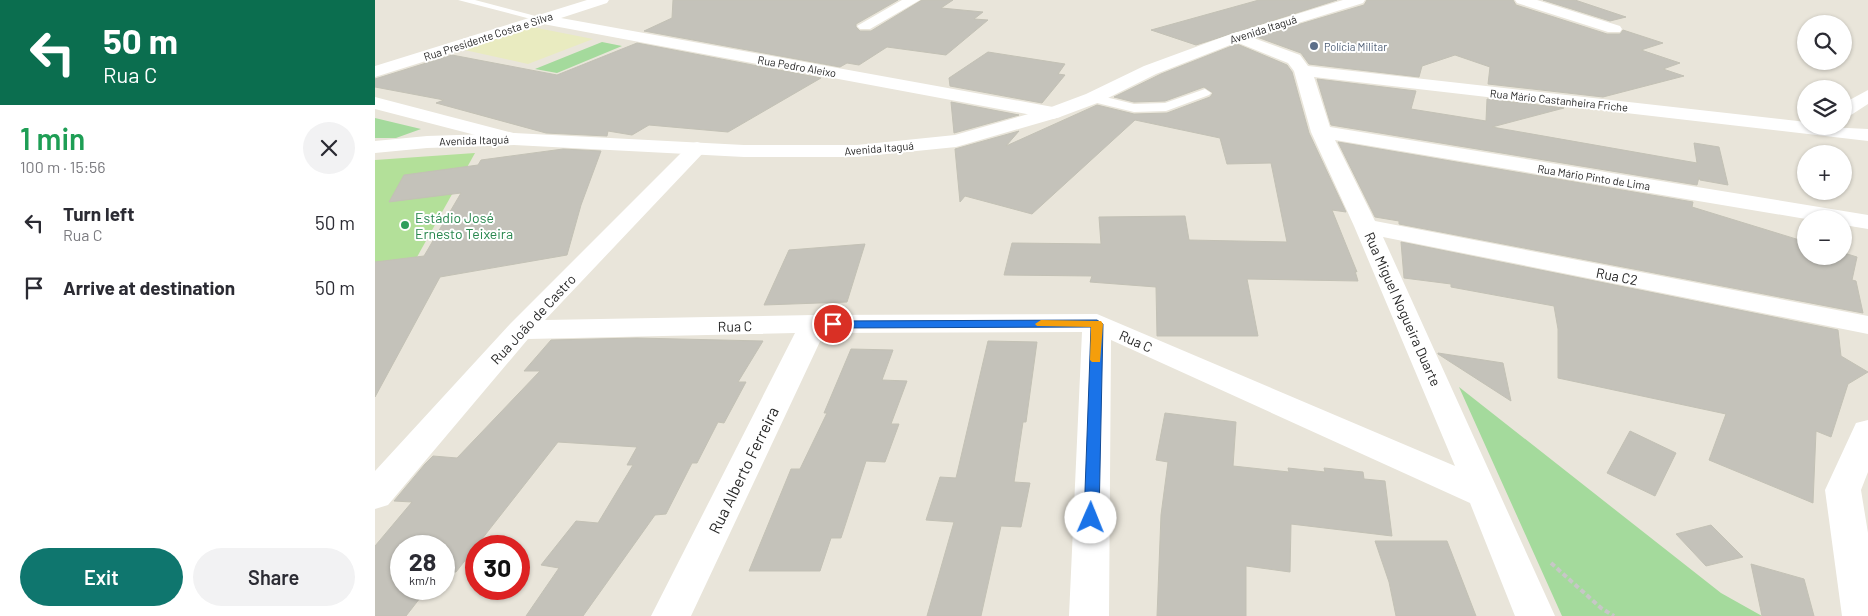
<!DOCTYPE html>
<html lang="en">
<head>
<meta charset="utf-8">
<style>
	body { margin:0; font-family:Barlow,sans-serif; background:#f2f2f3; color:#2b2b33; height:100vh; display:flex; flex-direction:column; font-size:19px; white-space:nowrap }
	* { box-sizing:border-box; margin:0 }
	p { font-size:16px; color:#7c7c81 }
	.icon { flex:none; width:28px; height:28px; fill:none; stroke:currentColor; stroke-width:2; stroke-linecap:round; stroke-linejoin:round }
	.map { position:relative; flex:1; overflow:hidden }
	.drawer { display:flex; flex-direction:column; background:#fff; width:375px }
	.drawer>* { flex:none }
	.hud { background:#0b6e4f; color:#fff; overflow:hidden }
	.tools { position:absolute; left:1422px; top:15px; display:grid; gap:10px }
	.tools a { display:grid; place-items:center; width:55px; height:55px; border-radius:50%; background:#fff; box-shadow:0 1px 4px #0004; font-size:25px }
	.speed { position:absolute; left:15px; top:535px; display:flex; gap:10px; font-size:25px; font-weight:700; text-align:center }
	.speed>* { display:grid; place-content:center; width:65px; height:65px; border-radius:50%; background:#fff; box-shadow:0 1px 4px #0004; line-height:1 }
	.speed small { font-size:12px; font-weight:400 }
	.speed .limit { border:8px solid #d22; background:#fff; color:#111 }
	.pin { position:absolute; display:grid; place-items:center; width:42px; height:42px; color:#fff; margin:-21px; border:2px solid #fff; border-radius:50%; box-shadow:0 1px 5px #0007 }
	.me { position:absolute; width:55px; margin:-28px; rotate:1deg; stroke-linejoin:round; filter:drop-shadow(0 0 4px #0008) }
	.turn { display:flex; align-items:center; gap:18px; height:105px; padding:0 20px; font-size:22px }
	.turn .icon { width:65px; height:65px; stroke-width:2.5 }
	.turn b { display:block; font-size:35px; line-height:42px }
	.round { display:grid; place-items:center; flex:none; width:52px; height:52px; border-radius:26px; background:#f2f2f3 }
	.overview { display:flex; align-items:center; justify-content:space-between; height:85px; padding:0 20px }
	h1 { font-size:30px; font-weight:600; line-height:38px; color:#1e9e55 }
	.action { display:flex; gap:10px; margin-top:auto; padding:10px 20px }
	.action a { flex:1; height:58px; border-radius:30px; background:#0f766e; color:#fff; font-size:20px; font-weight:600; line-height:58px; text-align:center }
	.action a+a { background:#f2f2f3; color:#2b2b33 }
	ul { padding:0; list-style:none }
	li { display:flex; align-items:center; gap:15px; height:65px; padding:0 20px }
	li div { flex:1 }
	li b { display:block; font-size:19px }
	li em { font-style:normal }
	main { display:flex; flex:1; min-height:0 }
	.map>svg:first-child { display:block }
	.green { fill:#a4da9c }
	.sand { fill:#e9ebc0 }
	.pitch { fill:#b3e099 }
	.building { fill:#c4c2ba; stroke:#c3c1b5 }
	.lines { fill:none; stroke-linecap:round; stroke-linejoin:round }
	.path { stroke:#c7c7c7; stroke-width:4; stroke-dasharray:5 3; stroke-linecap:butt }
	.lane { fill:#fff; fill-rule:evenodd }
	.street { fill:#fff; fill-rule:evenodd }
	.secondary { fill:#fff; fill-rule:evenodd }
	.route { fill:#1a73e8; stroke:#114b97 }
	.slow { fill:#f59e0b }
	.service-dot { fill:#5c6f8a; stroke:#fff; stroke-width:2 }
	.leisure-dot { fill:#2e9e5b; stroke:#fff; stroke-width:2 }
	.labels { text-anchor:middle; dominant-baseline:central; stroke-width:4; stroke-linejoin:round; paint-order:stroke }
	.far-street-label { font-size:11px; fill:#282828; stroke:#fff }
	.far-service-label { font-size:11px; fill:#4e5e75; stroke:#fff; text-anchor:start }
	.leisure-label { font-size:14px; fill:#27864d; stroke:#fff; text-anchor:start }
	.street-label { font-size:14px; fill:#282828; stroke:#fff }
	.near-street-label { font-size:16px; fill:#282828; stroke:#fff }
</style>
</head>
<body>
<main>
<section class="drawer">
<div class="hud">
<div class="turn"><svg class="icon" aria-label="left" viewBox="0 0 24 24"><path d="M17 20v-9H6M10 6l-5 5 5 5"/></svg><div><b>50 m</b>Rua C</div></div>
</div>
<div class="overview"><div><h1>1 min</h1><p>100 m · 15:56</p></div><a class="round"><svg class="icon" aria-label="close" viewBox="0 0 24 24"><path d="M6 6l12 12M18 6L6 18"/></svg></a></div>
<ul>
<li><svg class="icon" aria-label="left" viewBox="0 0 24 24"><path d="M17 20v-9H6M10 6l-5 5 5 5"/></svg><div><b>Turn left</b><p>Rua C</p></div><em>50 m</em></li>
<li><svg class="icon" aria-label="arrive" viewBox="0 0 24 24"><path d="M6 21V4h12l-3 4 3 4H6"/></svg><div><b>Arrive at destination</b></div><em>50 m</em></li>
</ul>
<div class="action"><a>Exit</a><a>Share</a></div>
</section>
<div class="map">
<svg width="1493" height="616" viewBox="0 0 1493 616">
	<rect width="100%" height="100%" fill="#e9e5da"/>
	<path class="green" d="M227 42 247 46 182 73 160 69Z
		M0 118 46 129 21 138H0Z
		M1084 387 1346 593 1387 616H1187Z"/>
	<path class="sand" d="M152 26 218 39 153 64 85 49Z"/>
	<path class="pitch" d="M100 153 42 257 0 321V160Z"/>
	<path class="building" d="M298 0H523L481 24V27L485 31H496L547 0H578L566 8 608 12 599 19 613 20 571 55 512 47 484 65 472 63 465 67 269 31 297 18Z
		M884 0H962L821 45 776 30Z
		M992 0H1138L1141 5 1232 34H1245L1248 30 1288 43 1266 50 1305 63 1288 69 1309 76 1228 97 1113 84 1115 67 1080 55 1047 66 1044 77 934 64 926 53 882 37 989 5Z
		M1168 0H1200L1251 17 1235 21Z
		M262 43 446 78 353 132 274 125 257 135 233 131 232 136 171 133 61 103 69 100 0 87V79L77 55 182 75Z
		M862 44 912 65 917 72 934 133 971 212 957 210 982 272 980 271 983 281 872 279 883 336H782L781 287 715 282 717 276 629 275 637 243 726 244 724 217 810 216 814 240 912 242 896 163 852 164 845 138 760 120 657 214 590 196 585 202 580 149 644 131 631 146 722 105 759 114 792 113 835 97 838 93 829 87 790 101 759 102 739 97 786 74Z
		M613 52 690 64 683 74 690 75 667 103 575 86 574 78Z
		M942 79 1041 91 1036 109 1111 121 1112 99 1189 108 1117 127 1322 163 1319 143 1344 147 1353 185 1325 180 1324 177 1322 185 956 125Z
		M576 102 644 115 579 133Z
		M963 142 1318 202 1317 207 1431 242V256H1469V253L1482 257 1477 280 1481 281 1488 313 1024 224V221L1000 217Z
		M188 149 226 151 206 205 192 255 65 277 0 397V262L49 256 86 193 14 202 29 175 103 165 106 160Z
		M1026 242 1463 330 1466 356 1493 372 1473 384 1456 437 1441 431 1438 503 1334 460 1351 414 1183 378V329L1179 306 1076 287V284L1029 278Z
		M490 244 472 302 389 305 414 250Z
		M262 338 388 341 363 382H371L349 423 343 422 322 463H317L291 514 280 515 208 616H151L184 568 166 565 201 521 223 523 258 465H252L262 447 183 442 81 572H69V546H26V589H52L31 616H0V546L37 502 19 501 50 464 58 456 82 458 165 371H149L176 340Z
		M613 341 662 342 651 422H648L639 482 655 483 646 527 626 526 606 616H552L579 522 551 520 565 477 581 478Z
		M476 349 518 350 507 380 532 381 516 424H524L510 462 491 461 466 538H456L445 571H374L416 469H425L452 413H449Z
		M1063 353 1128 363 1136 401 1063 354Z
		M790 413 861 422 858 466 914 472 913 468 950 472 949 468 988 472 989 479 1010 481 1017 536 916 524 915 572 871 566V616H782L786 515 793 462 781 460Z
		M1255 431 1301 453 1280 496 1232 473Z
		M1336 525 1368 557 1331 566 1301 534Z
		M1000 541H1072L1101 616H1021L1014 582Z
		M1376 564 1429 579 1439 616H1387Z"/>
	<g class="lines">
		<path class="path" d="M1176 563 1226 608 1239 616"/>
		<path class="lane" d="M83 0H100L172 19 167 22Z
			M830 89 836 93 834 95 791 111 759 112 714 101 712 98 718 94 759 104 790 103Z"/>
		<path class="street" d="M212 0H234L232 3 186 18 678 107 685 109 688 113 685 117 678 119 168 24 0 77V66Z
			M527 0H545L495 29H485L482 26Z
			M1140 0H1162L1245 26 1247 29 1245 32H1233L1142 3Z
			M862 32 925 55 933 66 1431 122V126L1493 129V141L939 77 955 127 1493 215V229L1469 225V219H1431L960 140 1000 221 1493 316V334L1008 237 1180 616H1140L1095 503 736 340 734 616H694L707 332 449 333 316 616H276L420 333 153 339 13 505 0 509V471L135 324 315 144 322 142 329 144 332 148 329 152 170 320 439 315 722 314 1080 466 979 226 936 132 919 71 913 63 856 40 854 37 856 34Z
			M1493 90V104L1476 115 1469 117V103Z
			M0 97 146 135 149 139 146 143 139 145 0 109Z
			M1493 420V472L1486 490 1493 533V616H1467L1450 490 1481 423Z"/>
		<path class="secondary" d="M968 0H990L988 3 868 40 781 74 725 102 685 117 581 147 482 157H369L139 145 52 148 0 153V141L52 136 139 133 369 145H482L580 135 671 109 711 94 769 66 856 34Z"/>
	</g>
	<path class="route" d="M722 320 728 324 724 518 722 523 716 525 711 523 709 518 716 327 458 328 452 324 458 321Z"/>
	<path class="slow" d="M666 320 726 321 728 324 725 362H717L715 360 716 327 662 326 660 324Z"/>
	<circle class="service-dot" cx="939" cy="46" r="5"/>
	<circle class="leisure-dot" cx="30" cy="225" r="5"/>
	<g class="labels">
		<g class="far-street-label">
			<text transform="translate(888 29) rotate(-18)">Avenida Itaguá</text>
			<text transform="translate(113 36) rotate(-18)">Rua Presidente Costa e Silva</text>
			<text transform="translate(422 66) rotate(10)">Rua Pedro Aleixo</text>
			<text transform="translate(1184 100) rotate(6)">Rua Mário Castanheira Friche</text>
			<text transform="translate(99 140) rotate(-2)">Avenida Itaguá</text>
			<text transform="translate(504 148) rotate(-5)">Avenida Itaguá</text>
			<text transform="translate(1219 177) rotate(9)">Rua Mário Pinto de Lima</text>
		</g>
		<g class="far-service-label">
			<text x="949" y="46">Polícia Militar</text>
		</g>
		<g class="leisure-label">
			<text x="40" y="217">Estádio José<tspan x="40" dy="16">Ernesto Teixeira</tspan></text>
		</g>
		<g class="street-label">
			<text transform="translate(1242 276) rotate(11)">Rua C2</text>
			<text transform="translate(1028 309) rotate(66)">Rua Miguel Nogueira Duarte</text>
			<text transform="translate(158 319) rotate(-47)">Rua João de Castro</text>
			<text transform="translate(360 326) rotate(-1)">Rua C</text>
			<text transform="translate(761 341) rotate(24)">Rua C</text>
		</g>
		<g class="near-street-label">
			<text transform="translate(368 470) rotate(-64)">Rua Alberto Ferreira</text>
		</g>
	</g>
</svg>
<div class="tools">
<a><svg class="icon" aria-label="search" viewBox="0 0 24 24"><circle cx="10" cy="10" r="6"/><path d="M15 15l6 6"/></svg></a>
<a><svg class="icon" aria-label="layers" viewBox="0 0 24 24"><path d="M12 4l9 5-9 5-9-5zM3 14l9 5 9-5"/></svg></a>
<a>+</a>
<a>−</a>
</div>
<div class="speed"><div>28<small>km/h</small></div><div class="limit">30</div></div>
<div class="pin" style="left:458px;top:324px;background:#d93025"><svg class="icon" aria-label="arrive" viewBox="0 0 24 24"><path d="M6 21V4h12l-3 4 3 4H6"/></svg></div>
<svg class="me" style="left:716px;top:518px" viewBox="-20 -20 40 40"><circle r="19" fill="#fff"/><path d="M0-13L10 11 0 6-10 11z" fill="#1a73e8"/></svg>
</div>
</main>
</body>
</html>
